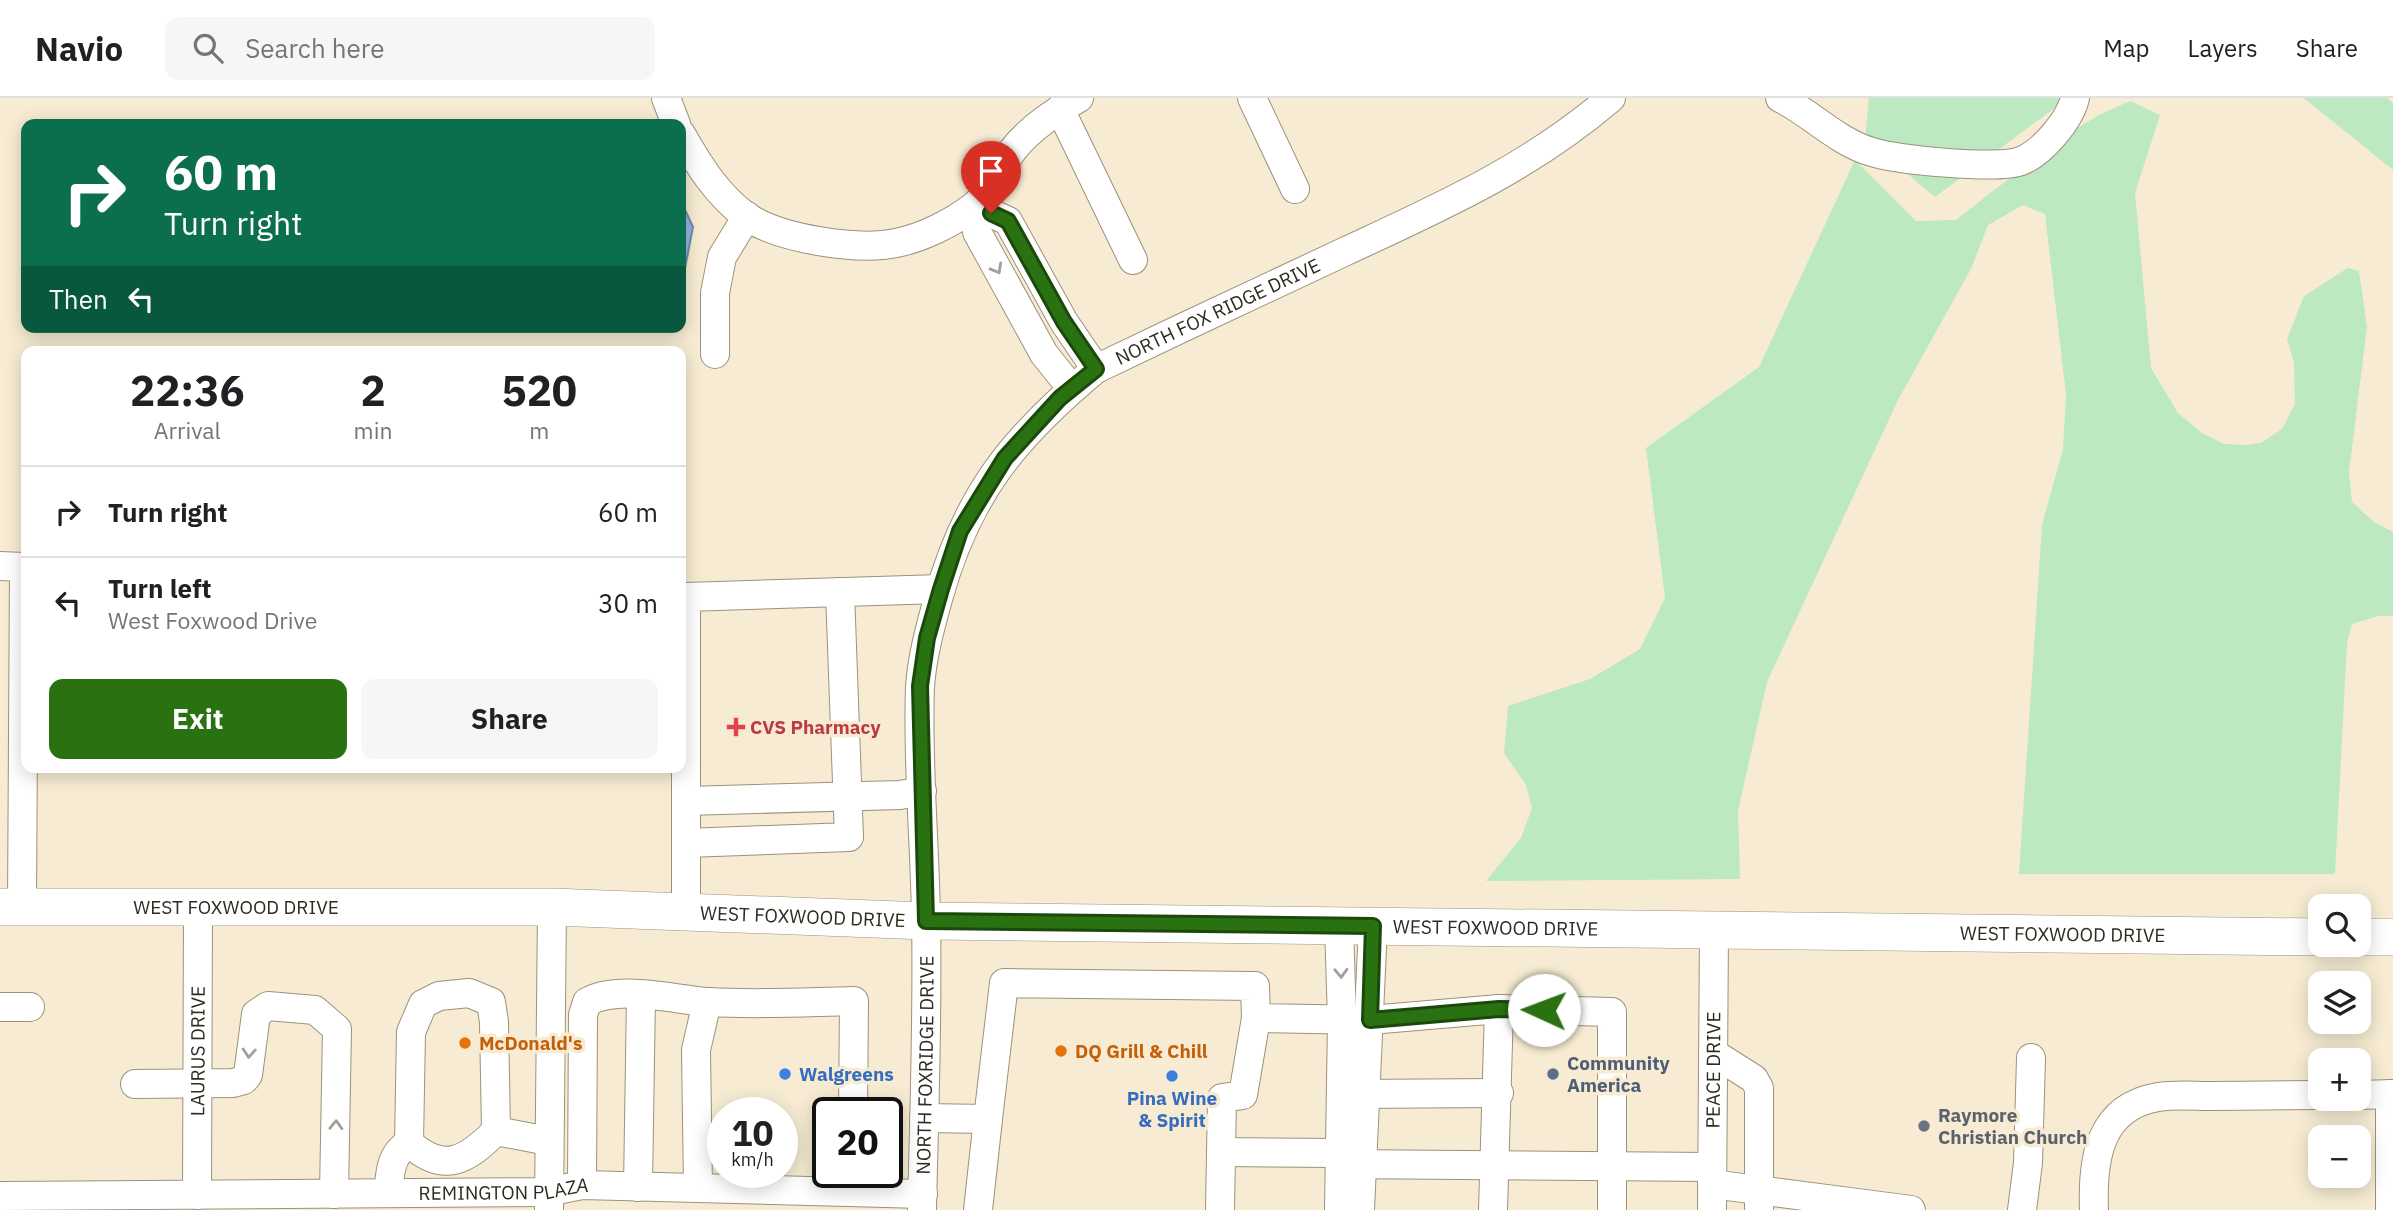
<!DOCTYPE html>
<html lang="en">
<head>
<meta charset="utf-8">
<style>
	body { margin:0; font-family:"IBM Plex Sans",sans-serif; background:#f6f6f6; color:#202124; height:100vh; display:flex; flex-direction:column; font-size:26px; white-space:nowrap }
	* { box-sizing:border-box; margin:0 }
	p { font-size:23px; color:#757577 }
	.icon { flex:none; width:38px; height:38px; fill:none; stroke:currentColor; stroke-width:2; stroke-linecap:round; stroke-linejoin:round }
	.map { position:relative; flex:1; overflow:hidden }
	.panel { position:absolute; left:21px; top:248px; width:665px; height:427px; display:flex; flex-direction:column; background:#fff; border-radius:14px; box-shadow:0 4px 18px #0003 }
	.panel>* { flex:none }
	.hud { position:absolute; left:21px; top:21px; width:665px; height:214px; border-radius:14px; box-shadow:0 4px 18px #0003; background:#0b6e4f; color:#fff; overflow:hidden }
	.tools { position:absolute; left:2308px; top:796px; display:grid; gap:14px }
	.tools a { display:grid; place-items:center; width:63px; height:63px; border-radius:14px; background:#fff; box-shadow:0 4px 18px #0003; font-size:35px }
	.speed { position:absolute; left:707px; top:999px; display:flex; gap:14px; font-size:35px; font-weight:700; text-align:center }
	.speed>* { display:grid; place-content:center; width:91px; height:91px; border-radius:50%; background:#fff; box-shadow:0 4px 18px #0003; line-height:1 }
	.speed small { font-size:18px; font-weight:400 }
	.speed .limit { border:4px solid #111; border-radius:10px; background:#fff; color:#111 }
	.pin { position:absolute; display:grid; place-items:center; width:60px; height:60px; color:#fff; margin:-72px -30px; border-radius:50% 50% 50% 0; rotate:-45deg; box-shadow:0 0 7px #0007 }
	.pin .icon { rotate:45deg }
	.me { position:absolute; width:77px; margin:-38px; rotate:272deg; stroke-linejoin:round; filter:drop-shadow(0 0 5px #0008) }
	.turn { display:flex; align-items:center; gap:24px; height:147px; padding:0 28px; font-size:32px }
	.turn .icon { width:91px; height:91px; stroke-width:2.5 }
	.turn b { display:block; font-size:49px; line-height:60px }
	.then { display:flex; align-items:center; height:66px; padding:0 28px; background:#0003; gap:14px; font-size:26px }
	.eta { display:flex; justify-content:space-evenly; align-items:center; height:119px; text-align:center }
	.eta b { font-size:42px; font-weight:700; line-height:49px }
	.primary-button { display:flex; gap:14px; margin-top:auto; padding:14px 28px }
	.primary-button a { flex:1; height:80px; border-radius:14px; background:#2a7112; color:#fff; font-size:28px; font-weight:700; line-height:80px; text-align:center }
	.primary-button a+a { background:#f6f6f6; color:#202124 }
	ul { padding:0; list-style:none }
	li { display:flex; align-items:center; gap:21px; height:91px; padding:0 28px; border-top:2px solid #e0e0e0 }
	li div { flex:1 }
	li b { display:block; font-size:26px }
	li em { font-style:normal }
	header { display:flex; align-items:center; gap:42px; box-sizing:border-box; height:98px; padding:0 35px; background:#fff; border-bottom:2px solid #e0e0e0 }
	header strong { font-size:33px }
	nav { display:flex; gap:38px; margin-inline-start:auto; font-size:24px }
	.search { width:490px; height:63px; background:#f6f6f6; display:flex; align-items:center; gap:18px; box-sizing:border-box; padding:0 24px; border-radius:14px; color:#757577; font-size:26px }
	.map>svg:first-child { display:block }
	.green { fill:#bce8c2 }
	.water { fill:#95b2e3; stroke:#768aa9; stroke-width:2 }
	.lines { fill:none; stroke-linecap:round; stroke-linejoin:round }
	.minor-casing { stroke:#9c927b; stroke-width:30 }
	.major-casing { stroke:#9c927b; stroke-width:38 }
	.minor { stroke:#fff; stroke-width:28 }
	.major { stroke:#fff; stroke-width:37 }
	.oneway { stroke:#a1a09b }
	.route-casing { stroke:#1b490c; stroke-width:18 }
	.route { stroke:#2a7112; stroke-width:12 }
	.health-dot { fill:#e0444e; stroke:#f7ecd3; stroke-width:2.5 }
	.food-dot { fill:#e8710a; stroke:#f7ecd3; stroke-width:2.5 }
	.shop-dot { fill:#3f7fe0; stroke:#f7ecd3; stroke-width:2.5 }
	.service-dot { fill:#5c6f8a; stroke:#f7ecd3; stroke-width:2.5 }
	.worship-dot { fill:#6b7280; stroke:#f7ecd3; stroke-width:2.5 }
	.labels { text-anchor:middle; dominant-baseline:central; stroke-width:7; stroke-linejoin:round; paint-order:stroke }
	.street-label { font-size:19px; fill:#2f2b21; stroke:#f7ecd3 }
	.health-label { font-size:19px; font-weight:bold; fill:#be3a42; stroke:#f7ecd3; text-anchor:start }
	.food-label { font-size:19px; font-weight:bold; fill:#c56008; stroke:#f7ecd3; text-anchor:start }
	.service-label { font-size:19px; font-weight:bold; fill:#4e5e75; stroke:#f7ecd3; text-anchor:start }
	.shop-label { font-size:19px; font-weight:bold; fill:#366cbe; stroke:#f7ecd3; text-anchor:start }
	.worship-label { font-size:19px; font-weight:bold; fill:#5b616d; stroke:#f7ecd3; text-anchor:start }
</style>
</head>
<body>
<header>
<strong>Navio</strong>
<div class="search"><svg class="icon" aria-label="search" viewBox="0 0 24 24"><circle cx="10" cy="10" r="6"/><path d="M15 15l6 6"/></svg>Search here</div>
<nav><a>Map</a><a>Layers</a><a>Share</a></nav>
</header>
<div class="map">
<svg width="2393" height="1112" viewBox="0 0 2393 1112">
	<rect width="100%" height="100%" fill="#f7ecd3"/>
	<path class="green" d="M1869 0H2063L2064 3 1935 99 1865 40Z
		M2304 0H2387L2393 5V72Z
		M2130 3 2160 17 2135 95 2151 270 2178 315 2202 335 2224 346 2245 347 2261 345 2282 331 2295 306 2294 265 2287 241 2304 198 2348 170 2359 173 2367 229 2349 374 2352 404 2374 424 2393 434V518H2378L2352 526 2347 545 2335 776H2019L2042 427 2063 351 2066 296 2045 116 2023 107 1988 127 1971 171 1898 302 1767 584 1738 713 1740 781 1486 783 1521 740 1532 710 1526 687 1504 655 1508 608 1590 581 1640 551 1665 500 1646 350 1759 269 1855 62 1916 123 1956 122 2061 40 2099 17Z"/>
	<path class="water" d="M681 103 693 129 681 191Z"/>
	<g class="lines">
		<g class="minor-casing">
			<g id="minor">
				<path d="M666 0 676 26"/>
				<path d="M1252 0 1295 91"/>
				<path d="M1780 0C1811 15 1837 44 1872 54 1896 62 1999 72 2021 63 2042 55 2070 22 2075 0"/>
				<path d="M1060 11 1133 162"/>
				<path d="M681 36C698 66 717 97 746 118 779 141 858 153 896 145 922 140 952 125 973 109 990 96 999 69 1013 52 1030 30 1055 14 1079 0"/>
				<path d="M975 108 977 134 1044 256 1072 291"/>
				<path d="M975 108 1008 123 1064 224 1096 271"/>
				<path d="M715 256V195L722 159 747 118"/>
				<path d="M0 468 24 469 22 809"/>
				<path d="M686 703 900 697 922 693"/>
				<path d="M686 745 849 739 840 494"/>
				<path d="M686 814V499L941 491"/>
				<path d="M469 895 491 904 494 924 496 1033C466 1063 444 1076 409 1045L411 934 423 906 439 898Z"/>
				<path d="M0 909H30"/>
				<path d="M1499 911 1612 914V1112"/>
				<path d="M1713 955 1754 981 1759 990V1110"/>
				<path d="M135 986 233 985 244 982 248 977 256 916 268 908 315 912 337 931 334 1096"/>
				<path d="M1348 996 1499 995"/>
				<path d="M2390 996V1112"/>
				<path d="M2359 997 2393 996"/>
				<path d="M924 1020 988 1021 1004 885 1255 888 1256 920 1370 922 1499 911 1493 1112"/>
				<path d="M496 1033 548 1043"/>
				<path d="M1221 1054 1340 1055"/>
				<path d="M1340 1066 1712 1069"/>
				<path d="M1712 1086 1911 1112"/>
				<path d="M582 1087 583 917 587 904C619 886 674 902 709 904 757 907 806 904 854 903L853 1015"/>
				<path d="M638 1089 641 898"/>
				<path d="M698 1090 696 952 707 904"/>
				<path d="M389 1095C389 1076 391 1055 409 1045"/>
				<path id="s1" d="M197 1097 198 811"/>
				<path id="s2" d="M0 1098 547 1094 582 1087 923 1096"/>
				<path d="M549 1110 552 809"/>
				<path id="s3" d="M922 1112C924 1015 928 918 926 821 925 744 917 666 920 589 922 559 930 530 938 501 967 396 1014 339 1096 271 1179 231 1263 192 1346 153 1443 108 1529 70 1611 0"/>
				<path d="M978 1112 988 1021"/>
				<path d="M1220 1112 1222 1000 1243 997 1256 920"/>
				<path d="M1339 1112 1342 922 1339 827"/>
				<path d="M1360 1112 1373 828"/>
				<path id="s4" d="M1712 1112 1714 832"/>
				<path d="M2022 1112 2028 1065 2031 960"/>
				<path d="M2094 1112C2092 1061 2099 1009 2158 999 2176 996 2195 998 2212 998 2248 998 2284 997 2320 997"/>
			</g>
		</g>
		<g class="major-casing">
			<g id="major">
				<path id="s5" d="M0 809H552L926 823 2320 839"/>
				<path d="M2359 839H2393"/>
			</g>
		</g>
		<use href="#minor" class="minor"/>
		<use href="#major" class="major"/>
	</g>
	<defs><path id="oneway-chevron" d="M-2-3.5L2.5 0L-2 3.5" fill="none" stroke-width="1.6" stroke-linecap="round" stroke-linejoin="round" transform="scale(1.75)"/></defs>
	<g class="oneway">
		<use href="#oneway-chevron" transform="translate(997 171) rotate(61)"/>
		<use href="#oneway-chevron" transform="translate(1341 875) rotate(88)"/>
		<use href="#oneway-chevron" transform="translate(249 955) rotate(94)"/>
		<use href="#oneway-chevron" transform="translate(336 1027) rotate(-88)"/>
	</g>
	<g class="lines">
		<g class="route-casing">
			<path id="route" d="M991 115 1008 123 1064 224 1096 271 1060 300 1005 360 960 433 941 491 927 540 920 588 926 823 1373 828 1370 922 1499 911 1544 912"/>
		</g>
		<use href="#route" class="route"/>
	</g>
	<path class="health-dot" d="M732.5 618.5h7v7h7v7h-7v7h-7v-7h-7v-7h7z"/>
	<g class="food-dot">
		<circle cx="465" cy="945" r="7"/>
		<circle cx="1061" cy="953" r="7"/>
	</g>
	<g class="shop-dot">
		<circle cx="785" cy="976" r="7"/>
		<circle cx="1172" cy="978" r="7"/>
	</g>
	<circle class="service-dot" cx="1553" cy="976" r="7"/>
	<circle class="worship-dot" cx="1924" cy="1028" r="7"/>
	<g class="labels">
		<g class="street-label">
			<text stroke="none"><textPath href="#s3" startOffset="1032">NORTH FOX RIDGE DRIVE</textPath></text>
			<text stroke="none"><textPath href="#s5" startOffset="236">WEST FOXWOOD DRIVE</textPath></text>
			<text stroke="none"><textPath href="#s5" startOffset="803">WEST FOXWOOD DRIVE</textPath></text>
			<text stroke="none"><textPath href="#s5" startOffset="1496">WEST FOXWOOD DRIVE</textPath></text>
			<text stroke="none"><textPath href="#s5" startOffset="2063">WEST FOXWOOD DRIVE</textPath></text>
			<text stroke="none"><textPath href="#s1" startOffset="144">LAURUS DRIVE</textPath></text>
			<text stroke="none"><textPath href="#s3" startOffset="145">NORTH FOXRIDGE DRIVE</textPath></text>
			<text stroke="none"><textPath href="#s4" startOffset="140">PEACE DRIVE</textPath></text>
			<text stroke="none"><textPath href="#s2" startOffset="504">REMINGTON PLAZA</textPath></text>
		</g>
		<g class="health-label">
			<text x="750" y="629">CVS Pharmacy</text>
		</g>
		<g class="food-label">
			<text x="479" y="945">McDonald's</text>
			<text x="1075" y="953">DQ Grill &amp; Chill</text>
		</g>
		<g class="service-label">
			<text x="1567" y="965">Community<tspan x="1567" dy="22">America</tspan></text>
		</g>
		<g class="shop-label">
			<text x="799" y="976">Walgreens</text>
			<text x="1172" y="1000" text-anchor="middle">Pina Wine<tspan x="1172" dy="22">&amp; Spirit</tspan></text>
		</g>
		<g class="worship-label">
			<text x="1938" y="1017">Raymore<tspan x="1938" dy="22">Christian Church</tspan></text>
		</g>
	</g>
</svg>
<div class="tools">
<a><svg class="icon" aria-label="search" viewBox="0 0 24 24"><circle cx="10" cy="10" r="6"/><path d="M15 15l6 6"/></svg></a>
<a><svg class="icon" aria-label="layers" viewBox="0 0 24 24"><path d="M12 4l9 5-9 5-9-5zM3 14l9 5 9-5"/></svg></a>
<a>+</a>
<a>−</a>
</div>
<div class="speed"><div>10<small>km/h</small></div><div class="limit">20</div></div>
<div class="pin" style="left:991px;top:115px;background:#d93025"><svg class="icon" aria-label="arrive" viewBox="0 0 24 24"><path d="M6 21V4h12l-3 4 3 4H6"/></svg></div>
<svg class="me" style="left:1544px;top:912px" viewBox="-20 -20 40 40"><circle r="19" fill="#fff"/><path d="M0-13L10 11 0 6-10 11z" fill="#2a7112"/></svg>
<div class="hud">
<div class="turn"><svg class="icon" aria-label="right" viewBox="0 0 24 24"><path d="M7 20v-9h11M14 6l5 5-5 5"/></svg><div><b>60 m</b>Turn right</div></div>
<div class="then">Then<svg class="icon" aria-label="left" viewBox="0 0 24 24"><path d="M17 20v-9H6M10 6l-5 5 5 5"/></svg></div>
</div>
<section class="panel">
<div class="eta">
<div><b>22:36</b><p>Arrival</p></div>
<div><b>2</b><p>min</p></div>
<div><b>520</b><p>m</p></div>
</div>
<ul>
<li><svg class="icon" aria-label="right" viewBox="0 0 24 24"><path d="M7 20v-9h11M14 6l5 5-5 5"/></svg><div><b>Turn right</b></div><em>60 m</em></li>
<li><svg class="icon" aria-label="left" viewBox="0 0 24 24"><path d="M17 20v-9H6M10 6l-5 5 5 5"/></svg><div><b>Turn left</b><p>West Foxwood Drive</p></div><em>30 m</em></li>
</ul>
<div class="primary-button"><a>Exit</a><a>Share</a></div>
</section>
</div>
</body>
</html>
